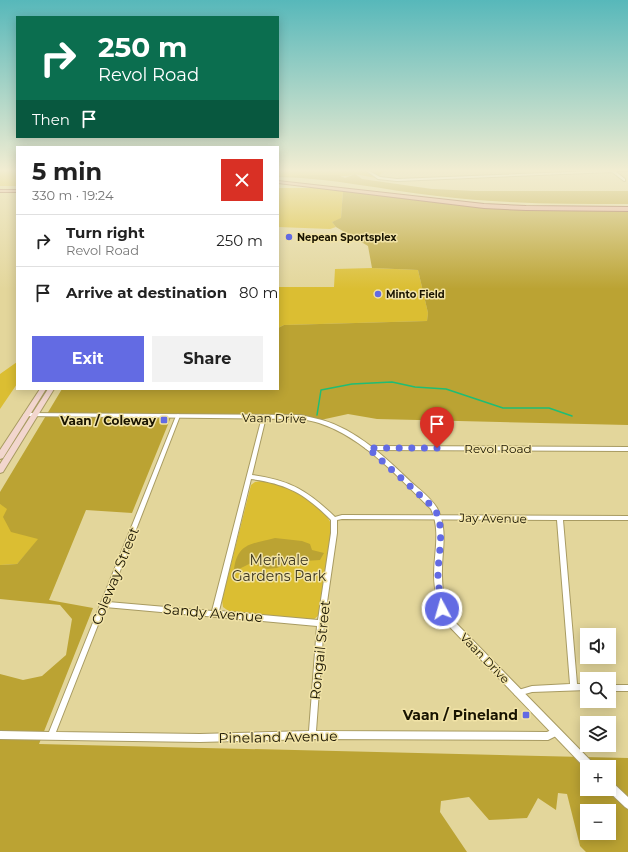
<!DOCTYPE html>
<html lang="en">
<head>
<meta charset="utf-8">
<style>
	body { margin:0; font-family:Montserrat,sans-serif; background:#f2f2f2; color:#222; height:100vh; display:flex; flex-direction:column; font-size:15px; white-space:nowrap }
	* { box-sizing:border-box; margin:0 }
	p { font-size:13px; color:#767676 }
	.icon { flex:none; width:22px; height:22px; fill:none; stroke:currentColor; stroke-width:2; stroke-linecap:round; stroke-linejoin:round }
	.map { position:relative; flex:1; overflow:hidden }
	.drawer { position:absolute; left:16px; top:146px; width:263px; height:244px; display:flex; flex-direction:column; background:#fff; border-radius:0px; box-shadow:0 2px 10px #0003 }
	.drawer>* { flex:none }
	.hud { position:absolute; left:16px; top:16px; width:263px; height:122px; border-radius:0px; box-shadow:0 2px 10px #0003; background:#0b6e4f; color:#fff; overflow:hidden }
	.tools { position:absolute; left:580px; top:628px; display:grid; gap:8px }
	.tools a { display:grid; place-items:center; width:36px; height:36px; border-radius:0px; background:#fff; box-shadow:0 2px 10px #0003; font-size:20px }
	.pin { position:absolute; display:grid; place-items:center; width:34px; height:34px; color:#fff; margin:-41px -17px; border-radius:50% 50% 50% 0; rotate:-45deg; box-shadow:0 0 4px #0007 }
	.pin .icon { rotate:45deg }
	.me { position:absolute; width:44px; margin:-22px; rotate:354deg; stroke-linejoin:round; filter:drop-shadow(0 0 3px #0008) }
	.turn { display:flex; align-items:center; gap:14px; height:84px; padding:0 16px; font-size:18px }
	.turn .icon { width:52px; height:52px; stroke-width:2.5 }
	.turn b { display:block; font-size:28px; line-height:34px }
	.then { display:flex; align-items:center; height:38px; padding:0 16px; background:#0003; gap:8px; font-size:15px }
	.round { display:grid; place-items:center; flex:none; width:42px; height:42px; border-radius:0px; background:#f2f2f2 }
	.headline { display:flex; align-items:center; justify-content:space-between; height:68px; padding:0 16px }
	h1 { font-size:24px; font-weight:700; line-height:30px }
	.primary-button { display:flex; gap:8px; margin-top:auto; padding:8px 16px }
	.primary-button a { flex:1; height:46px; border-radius:0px; background:#636be3; color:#fff; font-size:16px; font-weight:700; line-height:46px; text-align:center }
	.primary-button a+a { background:#f2f2f2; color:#222 }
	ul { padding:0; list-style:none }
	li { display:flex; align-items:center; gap:12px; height:52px; padding:0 16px; border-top:1px solid #e0e0e0 }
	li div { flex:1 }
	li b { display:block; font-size:15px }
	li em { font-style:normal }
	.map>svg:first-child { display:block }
	.green { fill:#dbbe32 }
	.forest { fill:#bba333; fill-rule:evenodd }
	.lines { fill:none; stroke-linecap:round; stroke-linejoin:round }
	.stream { stroke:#1fbd75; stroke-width:1.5 }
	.minor-casing { stroke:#a89b62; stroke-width:2 }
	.tertiary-casing { stroke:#a89b62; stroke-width:2 }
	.secondary-casing { stroke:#a89b62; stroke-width:2 }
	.primary-casing { stroke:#93553c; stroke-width:2 }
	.minor { fill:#fff; fill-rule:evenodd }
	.tertiary { fill:#fff; fill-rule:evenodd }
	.secondary { fill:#f2d6ce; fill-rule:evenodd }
	.primary { fill:#e6ae9e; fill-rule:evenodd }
	.route { stroke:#636be3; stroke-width:7; stroke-dasharray:0 12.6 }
	.poi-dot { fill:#636be3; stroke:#f1e3a7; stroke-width:1.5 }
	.labels { text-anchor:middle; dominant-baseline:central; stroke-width:3; stroke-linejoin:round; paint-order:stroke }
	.far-poi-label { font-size:10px; font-weight:bold; fill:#191400; stroke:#f1e3a7; text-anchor:start }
	.street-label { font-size:12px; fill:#191400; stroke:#f1e3a7 }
	.poi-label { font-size:12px; font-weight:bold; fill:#191400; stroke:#f1e3a7; text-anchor:end }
	.near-park-label { font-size:14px; fill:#3b351e; stroke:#f1e3a7 }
	.near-street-label { font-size:14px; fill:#191400; stroke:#f1e3a7 }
	.near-poi-label { font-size:14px; font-weight:bold; fill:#191400; stroke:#f1e3a7; text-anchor:end }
</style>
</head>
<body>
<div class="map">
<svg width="628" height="852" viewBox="0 0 628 852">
	<rect width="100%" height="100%" fill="#e3d69b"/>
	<path class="green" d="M0 170H17V186H0Z
		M278 170H438L383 172 376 178 355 174 347 176H278Z
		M278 188H319L343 191 341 219 332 222 336 227 330 229 278 227Z
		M372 268 418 270 428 313 427 321 284 325 278 328V287H334L335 269Z
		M17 362V384L0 409V374Z
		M262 481C270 482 279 483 286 486 304 494 323 508 332 525L319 615 313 620 230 612 223 607 222 600 251 485 255 482Z
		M0 504 4 505 39 539 17 564 0 565Z"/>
	<path class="forest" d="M355 174 362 179 432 189 475 191H628V204C564 204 501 204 437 196 384 190 332 178 278 177V176L338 175 345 178Z
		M345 190 484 208 523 210 628 211V425L377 419 348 414 316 421 171 417 132 513 86 510 49 600 93 608 39 744 628 758V852H586L580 846 567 794 558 793 556 810 538 798 527 818 489 820 469 797 441 801 440 812 467 852H0V674L23 680 42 676 66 655 72 619 60 605 0 599V565L17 564 38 539 11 532 3 517 7 509 0 504V492L62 389H278V328L284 325 427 321 428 313 418 270 372 268 368 246 336 227 332 222 341 218 343 191ZM587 767H609V789H587ZM587 811H609V833H587Z
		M275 538 302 541 310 544 312 550 324 553 320 560 291 562 277 568 267 569 251 563 237 570H234C237 543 252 544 275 538Z"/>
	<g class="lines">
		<path class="stream" d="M317 415 321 390 352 384 392 382 415 387 446 389 503 408H549L572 416"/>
		<g class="minor-casing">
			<path id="minor" d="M365 170H367L380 177 397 179 618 170H628V171H615L625 179V181H624L612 172 397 181 378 179Z
				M178 414 180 416 108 602 212 611 262 417 264 415 266 417 252 475C290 480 308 491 335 517L342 515 628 516V520H563L577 684H587V690L532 692 518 696 515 695 514 693 515 691 532 686 570 684 557 520 342 519 337 520V533L324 623 316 731 547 732 555 728 558 729 559 732 558 735 548 740 312 739 200 742 0 739V731L49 732 176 416ZM251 479C288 484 305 494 331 520V533L318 620 219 611ZM105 607 317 626 309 731 200 734 56 732Z
				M368 446 628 447V451L368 450 365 448Z
				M609 685H628V691H609Z"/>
		</g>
		<g class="tertiary-casing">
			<path id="tertiary" d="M26 413 301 415C308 417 315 418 322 420 357 430 386 458 411 482 420 490 431 498 437 508 449 532 441 551 442 576 442 591 445 606 452 619L594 764 596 767H587V770L446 623C439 608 434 592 434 575 434 552 441 531 431 509 399 478 363 437 319 423 313 421 307 420 301 419L24 416 23 415Z
				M609 780 612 782 628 797V809L625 807 606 789H609Z"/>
		</g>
		<g class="secondary-casing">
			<path id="secondary" d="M40 389H46L3 458 0 459V450Z
				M48 389H54L3 472 0 473V464Z"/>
		</g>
		<g class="primary-casing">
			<path id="primary" d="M278 181 484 204 526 206 628 207V211L526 210 484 208 278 183Z
				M0 190H17V192H0Z"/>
		</g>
		<use href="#minor" class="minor"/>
		<use href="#tertiary" class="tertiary"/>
		<use href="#secondary" class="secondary"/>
		<use href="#primary" class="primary"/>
	</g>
	<linearGradient id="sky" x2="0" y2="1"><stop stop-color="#57b8ba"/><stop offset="0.59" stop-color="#f2edd2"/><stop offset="1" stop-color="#f2edd2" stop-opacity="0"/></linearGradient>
	<rect width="628" height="289" fill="url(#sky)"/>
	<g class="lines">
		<path class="route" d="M437 448H368L434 508C446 527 438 553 438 575 438 586 441 598 442 609"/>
	</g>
	<g class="poi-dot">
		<circle cx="289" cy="237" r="4"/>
		<circle cx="378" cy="294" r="4"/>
		<rect x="160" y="416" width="8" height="8" rx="2"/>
		<rect x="522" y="711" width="8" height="8" rx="2"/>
	</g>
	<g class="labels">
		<g class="far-poi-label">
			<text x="297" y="237">Nepean Sportsplex</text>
			<text x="386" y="294">Minto Field</text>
		</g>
		<g class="street-label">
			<text transform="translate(274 418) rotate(1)">Vaan Drive</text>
			<text x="498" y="448">Revol Road</text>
			<text transform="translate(493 518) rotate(1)">Jay Avenue</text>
			<text transform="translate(485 658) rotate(46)">Vaan Drive</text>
		</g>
		<g class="poi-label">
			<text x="156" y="420">Vaan / Coleway</text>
		</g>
		<g class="near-park-label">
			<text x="279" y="560">Merivale<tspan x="279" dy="16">Gardens Park</tspan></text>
		</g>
		<g class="near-street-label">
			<text transform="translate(115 576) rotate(-68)">Coleway Street</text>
			<text transform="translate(213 613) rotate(5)">Sandy Avenue</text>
			<text transform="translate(320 650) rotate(-84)">Rongail Street</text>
			<text transform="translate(278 737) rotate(-1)">Pineland Avenue</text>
		</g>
		<g class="near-poi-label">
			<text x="518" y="715">Vaan / Pineland</text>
		</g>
	</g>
</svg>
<div class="tools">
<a><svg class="icon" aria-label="sound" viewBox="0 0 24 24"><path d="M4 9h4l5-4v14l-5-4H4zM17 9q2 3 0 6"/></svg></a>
<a><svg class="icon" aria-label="search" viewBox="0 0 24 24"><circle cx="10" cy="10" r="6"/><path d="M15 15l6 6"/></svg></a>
<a><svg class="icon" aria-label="layers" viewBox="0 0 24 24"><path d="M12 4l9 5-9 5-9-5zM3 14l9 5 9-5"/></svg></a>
<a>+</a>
<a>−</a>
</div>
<div class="pin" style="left:437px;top:448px;background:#d93025"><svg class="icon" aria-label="arrive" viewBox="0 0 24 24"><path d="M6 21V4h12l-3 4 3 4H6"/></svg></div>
<svg class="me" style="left:442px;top:609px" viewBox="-20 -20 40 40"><circle r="17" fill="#636be3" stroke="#fff" stroke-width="3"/><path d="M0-11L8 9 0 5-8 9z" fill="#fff"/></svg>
<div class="hud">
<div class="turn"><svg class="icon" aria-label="right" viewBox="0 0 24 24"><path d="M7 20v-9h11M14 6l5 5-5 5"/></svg><div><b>250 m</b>Revol Road</div></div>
<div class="then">Then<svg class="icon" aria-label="arrive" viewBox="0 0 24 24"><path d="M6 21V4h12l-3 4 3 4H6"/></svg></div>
</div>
<section class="drawer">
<div class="headline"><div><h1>5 min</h1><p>330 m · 19:24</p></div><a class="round" style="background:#d93025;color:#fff"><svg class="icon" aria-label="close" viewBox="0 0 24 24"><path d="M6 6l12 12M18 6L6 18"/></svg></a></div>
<ul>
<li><svg class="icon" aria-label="right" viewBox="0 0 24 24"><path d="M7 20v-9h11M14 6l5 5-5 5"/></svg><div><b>Turn right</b><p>Revol Road</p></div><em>250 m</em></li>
<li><svg class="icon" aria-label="arrive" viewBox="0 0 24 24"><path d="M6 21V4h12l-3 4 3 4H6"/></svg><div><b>Arrive at destination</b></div><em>80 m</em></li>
</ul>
<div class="primary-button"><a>Exit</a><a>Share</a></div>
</section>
</div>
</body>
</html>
